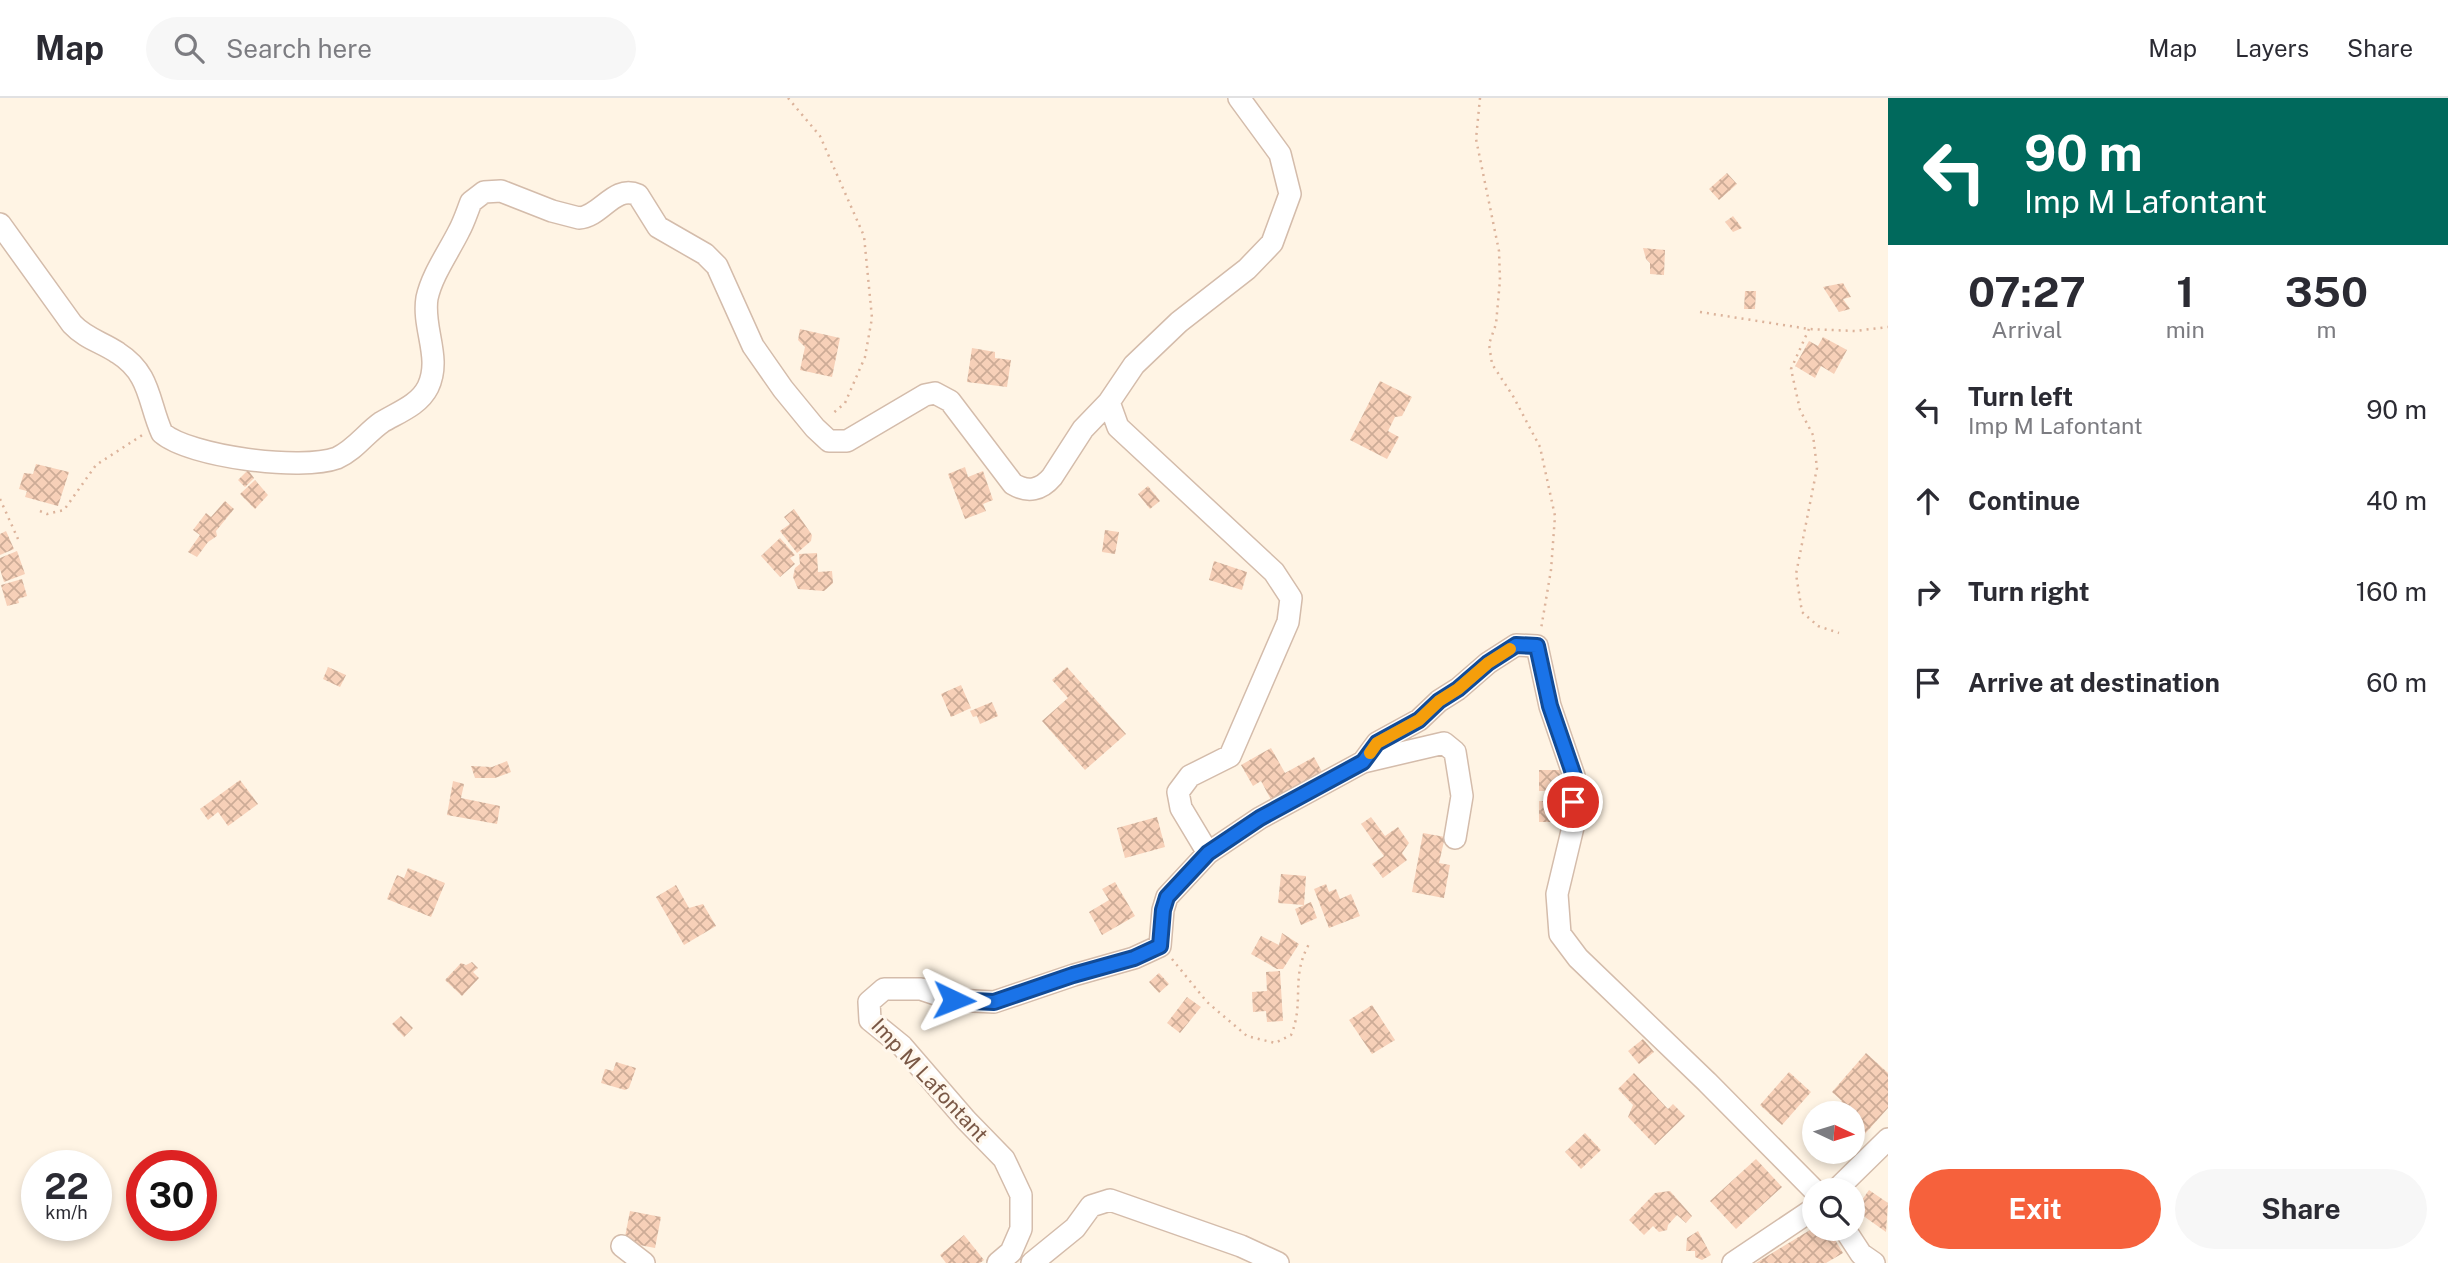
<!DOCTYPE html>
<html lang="en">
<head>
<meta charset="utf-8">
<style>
	body { margin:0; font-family:"Public Sans",sans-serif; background:#f7f7f7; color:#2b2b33; height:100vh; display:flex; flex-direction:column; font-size:26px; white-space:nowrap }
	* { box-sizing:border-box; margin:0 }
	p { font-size:23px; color:#7c7c81 }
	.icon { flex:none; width:38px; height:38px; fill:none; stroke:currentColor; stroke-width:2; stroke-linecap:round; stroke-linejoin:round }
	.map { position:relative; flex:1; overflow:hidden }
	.side { display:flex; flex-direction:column; background:#fff; width:560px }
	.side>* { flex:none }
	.guide { background:#00695c; color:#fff; overflow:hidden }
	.needle { width:46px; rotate:94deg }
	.tools { position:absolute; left:1802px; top:1003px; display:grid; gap:14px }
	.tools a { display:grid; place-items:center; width:63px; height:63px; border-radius:50%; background:#fff; box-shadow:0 4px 10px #0003; font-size:35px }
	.speed { position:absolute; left:21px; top:1052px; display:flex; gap:14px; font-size:35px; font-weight:700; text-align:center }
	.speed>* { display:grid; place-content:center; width:91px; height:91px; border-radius:50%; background:#fff; box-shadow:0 4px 10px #0003; line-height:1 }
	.speed small { font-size:18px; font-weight:400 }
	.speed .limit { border:10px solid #d22; background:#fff; color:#111 }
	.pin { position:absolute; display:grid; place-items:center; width:60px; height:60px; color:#fff; margin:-30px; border:4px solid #fff; border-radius:50%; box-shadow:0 2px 7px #0007 }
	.me { position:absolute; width:77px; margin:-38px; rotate:92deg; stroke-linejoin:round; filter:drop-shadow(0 0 5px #0008) }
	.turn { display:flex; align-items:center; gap:24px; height:147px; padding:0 21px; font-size:32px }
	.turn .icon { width:91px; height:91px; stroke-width:2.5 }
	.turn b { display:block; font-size:49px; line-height:60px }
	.eta { display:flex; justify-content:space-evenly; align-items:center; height:119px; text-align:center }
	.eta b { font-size:42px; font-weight:700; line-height:49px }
	.action { display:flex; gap:14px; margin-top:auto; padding:14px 21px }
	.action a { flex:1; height:80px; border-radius:42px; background:#f6613c; color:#fff; font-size:28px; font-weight:700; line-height:80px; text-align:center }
	.action a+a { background:#f7f7f7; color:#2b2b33 }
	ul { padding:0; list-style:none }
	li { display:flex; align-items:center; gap:21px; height:91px; padding:0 21px }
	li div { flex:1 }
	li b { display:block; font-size:26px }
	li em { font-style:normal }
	header { display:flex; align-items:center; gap:42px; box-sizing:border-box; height:98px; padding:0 35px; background:#fff; border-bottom:2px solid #e1e1e2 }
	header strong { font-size:33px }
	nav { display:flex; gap:38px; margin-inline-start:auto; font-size:24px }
	.search { width:490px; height:63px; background:#f7f7f7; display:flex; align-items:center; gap:18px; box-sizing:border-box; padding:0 24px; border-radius:38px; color:#7c7c81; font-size:26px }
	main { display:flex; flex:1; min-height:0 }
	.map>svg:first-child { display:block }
	.building { fill:url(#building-cross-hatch) }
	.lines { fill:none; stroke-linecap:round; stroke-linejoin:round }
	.minor-casing { stroke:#d4bcab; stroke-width:24 }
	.path { stroke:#dcb39b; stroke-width:2.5; stroke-dasharray:2 5; stroke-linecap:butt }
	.minor { stroke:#fff; stroke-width:21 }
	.route-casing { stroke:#114b97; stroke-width:18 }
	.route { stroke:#1a73e8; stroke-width:12 }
	.slow { stroke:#f59e0b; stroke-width:12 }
	.labels { text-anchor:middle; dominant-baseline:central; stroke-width:6; stroke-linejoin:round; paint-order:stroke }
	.street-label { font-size:21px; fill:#7a5846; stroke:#fff7ec }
</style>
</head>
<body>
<header>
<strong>Map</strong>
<div class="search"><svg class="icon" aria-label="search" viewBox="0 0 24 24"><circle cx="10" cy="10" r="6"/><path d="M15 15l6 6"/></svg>Search here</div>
<nav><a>Map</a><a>Layers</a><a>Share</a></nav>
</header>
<main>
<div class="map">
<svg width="1888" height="1165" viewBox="0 0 1888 1165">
	<defs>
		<pattern id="building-cross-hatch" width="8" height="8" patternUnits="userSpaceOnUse" patternTransform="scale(1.75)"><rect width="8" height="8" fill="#f7d0b8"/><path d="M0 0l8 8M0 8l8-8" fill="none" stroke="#cdac97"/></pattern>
	</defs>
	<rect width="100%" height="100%" fill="#fff4e4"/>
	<path class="building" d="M1727 75 1737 86 1719 102 1709 91Z
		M1733 118 1742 130 1733 134 1725 124Z
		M1643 150 1665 152 1664 177 1650 176V165L1646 161Z
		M1843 185 1851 199 1843 201 1850 211 1839 214 1823 189Z
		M1745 193H1756L1755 211H1744Z
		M800 231 840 240 832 279 800 272 805 249 798 242Z
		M1823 239 1847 252 1834 276 1821 268 1815 280 1795 268 1809 243 1818 248Z
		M972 250 995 254V260L1011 262 1007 289 967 284Z
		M1380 283 1412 299 1402 318 1395 319 1388 333 1399 339 1387 361 1350 342Z
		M36 366 69 374 58 408 25 399 27 393 19 391 24 375 33 376Z
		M965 369 968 379 983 373 993 402 983 406 986 413 965 421 948 376Z
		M248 372 254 380 245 389 238 382Z
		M255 382 268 397 255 411 240 396Z
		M1148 388 1160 403 1150 411 1138 396Z
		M225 403 234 411 216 433 217 438 208 444 197 459 188 454 200 437 193 432 206 415 211 419Z
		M794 411 812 437 811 443 797 455 780 433 790 426 784 419Z
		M1105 432 1119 434 1115 456 1102 454Z
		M6 433 14 451 0 457V436Z
		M780 440 795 457 790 460 795 466 780 479 761 458Z
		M17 453 25 476 4 484 0 471V460Z
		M817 455 818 474 832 473 833 485 824 493 798 491 793 479 795 470 800 466 799 456Z
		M1214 463 1247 474 1242 492 1209 482Z
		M22 481 27 498 18 501 19 505 7 508 1 487Z
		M328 569 346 577 340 589 323 581Z
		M1067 569 1126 636 1085 672 1042 623 1068 600 1052 582Z
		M961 587 971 610 951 619 941 596Z
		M992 604 998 618 980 626 977 618 973 619 970 613Z
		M1271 650 1285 675 1314 659 1326 681 1275 709 1261 683 1253 688 1241 667Z
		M507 663 511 674 495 680H475L471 668 492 669Z
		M1539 672H1560L1561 693H1539Z
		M240 682 258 706 228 728 218 714 208 722 200 711Z
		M453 683 464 686 461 700 500 708 497 726 447 717Z
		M1539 703H1560L1559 724H1539Z
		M1157 719 1165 749 1125 760 1117 730Z
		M1371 719 1385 738 1398 729 1409 745 1402 755 1407 762 1383 780 1372 766 1384 758 1361 726Z
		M1423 735 1445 739 1439 765 1450 767 1444 800 1412 794Z
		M408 770 445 785 431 819 387 801 397 777 404 780Z
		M1281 776 1306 778 1304 807 1278 805Z
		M1115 784 1135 818 1102 837 1089 814 1109 802 1102 791Z
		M1326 786 1329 794 1336 791 1340 801 1351 796 1360 818 1329 830 1314 791Z
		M676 787 689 810 703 806 716 828 684 847 656 799Z
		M1311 804 1317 820 1301 827 1295 811Z
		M1282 835 1299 846 1283 871H1277L1251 856 1261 838 1279 847Z
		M472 864 478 870 473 874 479 880 462 898 445 882 461 865 466 867Z
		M1280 873 1283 923 1267 924 1266 913 1253 914 1252 894 1267 893 1266 874Z
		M1159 875 1169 886 1159 895 1149 884Z
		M1187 899 1201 909 1180 935 1167 925Z
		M1372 907 1395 942 1372 956 1349 922Z
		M401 918 413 930 404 939 392 926Z
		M1643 941 1654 954 1639 966 1628 953Z
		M1866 955 1888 975V1010L1863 1038 1853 1029V1015H1837L1834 1012 1842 1003 1832 994Z
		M616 964 636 970 629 990 625 992 601 985 605 971 613 973Z
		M1789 974 1811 994 1782 1027 1760 1007Z
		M1634 975 1668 1011 1673 1006 1685 1018 1655 1047 1628 1019 1633 1007 1618 991Z
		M1585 1035 1601 1052 1581 1071 1565 1054Z
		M1756 1061 1782 1089 1736 1131 1710 1103Z
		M1869 1092 1888 1105 1886 1134 1855 1112Z
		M1670 1093 1692 1118 1686 1125 1677 1117 1668 1127 1667 1132 1659 1134 1653 1128 1644 1137 1629 1122 1655 1095Z
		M630 1113 661 1119 655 1150 624 1144Z
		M1815 1129V1130H1828L1843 1155 1826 1165H1756Z
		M1698 1133 1711 1157 1702 1162 1695 1159V1153H1686L1687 1140Z
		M964 1137 984 1162 980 1165H946L940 1157Z"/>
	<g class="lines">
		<g class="minor-casing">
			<path id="minor" d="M0 126 72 226C86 241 102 244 118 255 151 276 148 304 162 335 190 359 302 373 337 360 355 352 366 335 382 324 399 314 419 307 428 289 442 260 422 230 427 200 432 177 448 155 459 133 464 124 467 114 471 104L484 94 501 93 552 113 579 120C601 119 614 86 638 97L658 129 705 156 717 168 753 248 783 291 815 330 829 343H847L925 297 935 295 950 303 1013 386C1028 395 1041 392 1052 379L1083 331 1109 304
				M1363 664 1444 645 1455 654 1462 698 1455 740
				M1208 755 1181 710 1178 694 1190 678 1230 658 1288 524 1291 500 1274 474 1118 329 1109 304 1134 267 1179 224 1247 171 1272 145 1290 96 1280 56 1239 0
				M1836 1092 1888 1041
				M1844 1130 1861 1156 1874 1165
				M622 1148 644 1165
				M998 1165 1011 1154 1021 1131V1097L1004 1061 966 1022 902 948 870 922 869 904 884 891H921L954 902 994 904 1074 877 1134 860 1160 848 1163 812 1167 799 1208 755 1260 720 1363 664 1377 645 1419 622 1439 603 1458 591 1488 565 1516 547 1537 548 1550 608 1574 678 1573 729 1557 796 1560 836 1578 860 1707 984 1815 1093
				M1032 1165 1075 1130 1091 1108 1110 1102 1241 1148 1278 1165
				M1733 1165 1815 1110"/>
		</g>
		<path class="path" d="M788 0 820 38 864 138 872 220 865 259 845 305 831 317
			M1480 0 1476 41 1499 153 1500 182 1496 226 1489 246 1492 266 1513 298 1540 349 1555 418 1551 472 1541 531
			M1700 214 1809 231 1855 233 1888 229
			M1809 231 1791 271 1800 312 1813 337 1817 370 1796 476 1802 514 1818 528 1839 535
			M0 401 18 441
			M40 413 47 416 64 412 96 367 144 336
			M1172 861 1207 904 1247 938 1275 945 1291 937C1305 904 1290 880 1309 846"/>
		<use href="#minor" class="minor"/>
	</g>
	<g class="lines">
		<g class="route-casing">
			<path id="route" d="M954 902 994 904 1073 877 1134 860 1160 848 1163 812 1167 799 1208 755 1260 720 1363 664 1377 645 1419 622 1439 603 1458 591 1488 565 1516 547 1537 548 1550 608 1574 678 1573 704"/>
		</g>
		<use href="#route" class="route"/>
		<path class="slow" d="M1370 655 1377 645 1419 622 1439 603 1458 591 1488 565 1510 551"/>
	</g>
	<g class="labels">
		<g class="street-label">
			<text transform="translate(930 982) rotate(47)">Imp M Lafontant</text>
		</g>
	</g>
</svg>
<div class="tools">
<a><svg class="needle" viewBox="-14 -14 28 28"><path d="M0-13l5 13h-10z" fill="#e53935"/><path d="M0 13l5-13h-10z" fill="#7c7c81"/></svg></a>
<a><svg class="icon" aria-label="search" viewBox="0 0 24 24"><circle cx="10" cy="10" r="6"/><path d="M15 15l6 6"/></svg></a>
</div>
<div class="speed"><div>22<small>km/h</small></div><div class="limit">30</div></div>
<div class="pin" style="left:1573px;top:704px;background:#d93025"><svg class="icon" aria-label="arrive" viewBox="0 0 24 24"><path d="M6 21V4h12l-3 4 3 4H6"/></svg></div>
<svg class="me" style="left:954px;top:902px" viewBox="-20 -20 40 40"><path d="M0-17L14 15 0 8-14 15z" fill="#1a73e8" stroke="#fff" stroke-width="4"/></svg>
</div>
<section class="side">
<div class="guide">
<div class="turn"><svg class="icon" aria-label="left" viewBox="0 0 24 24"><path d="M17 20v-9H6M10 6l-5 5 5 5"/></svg><div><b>90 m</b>Imp M Lafontant</div></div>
</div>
<div class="eta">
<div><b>07:27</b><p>Arrival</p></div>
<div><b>1</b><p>min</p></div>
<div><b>350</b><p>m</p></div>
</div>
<ul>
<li><svg class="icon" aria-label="left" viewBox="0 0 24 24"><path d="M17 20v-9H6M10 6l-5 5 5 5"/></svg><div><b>Turn left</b><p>Imp M Lafontant</p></div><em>90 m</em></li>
<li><svg class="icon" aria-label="ahead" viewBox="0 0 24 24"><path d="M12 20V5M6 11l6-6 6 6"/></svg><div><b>Continue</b></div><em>40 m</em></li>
<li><svg class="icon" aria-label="right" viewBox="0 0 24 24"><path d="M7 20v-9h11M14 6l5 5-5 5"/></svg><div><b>Turn right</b></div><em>160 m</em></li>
<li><svg class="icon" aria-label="arrive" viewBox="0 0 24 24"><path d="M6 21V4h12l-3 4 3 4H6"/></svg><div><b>Arrive at destination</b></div><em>60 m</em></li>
</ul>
<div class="action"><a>Exit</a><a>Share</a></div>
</section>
</main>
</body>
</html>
